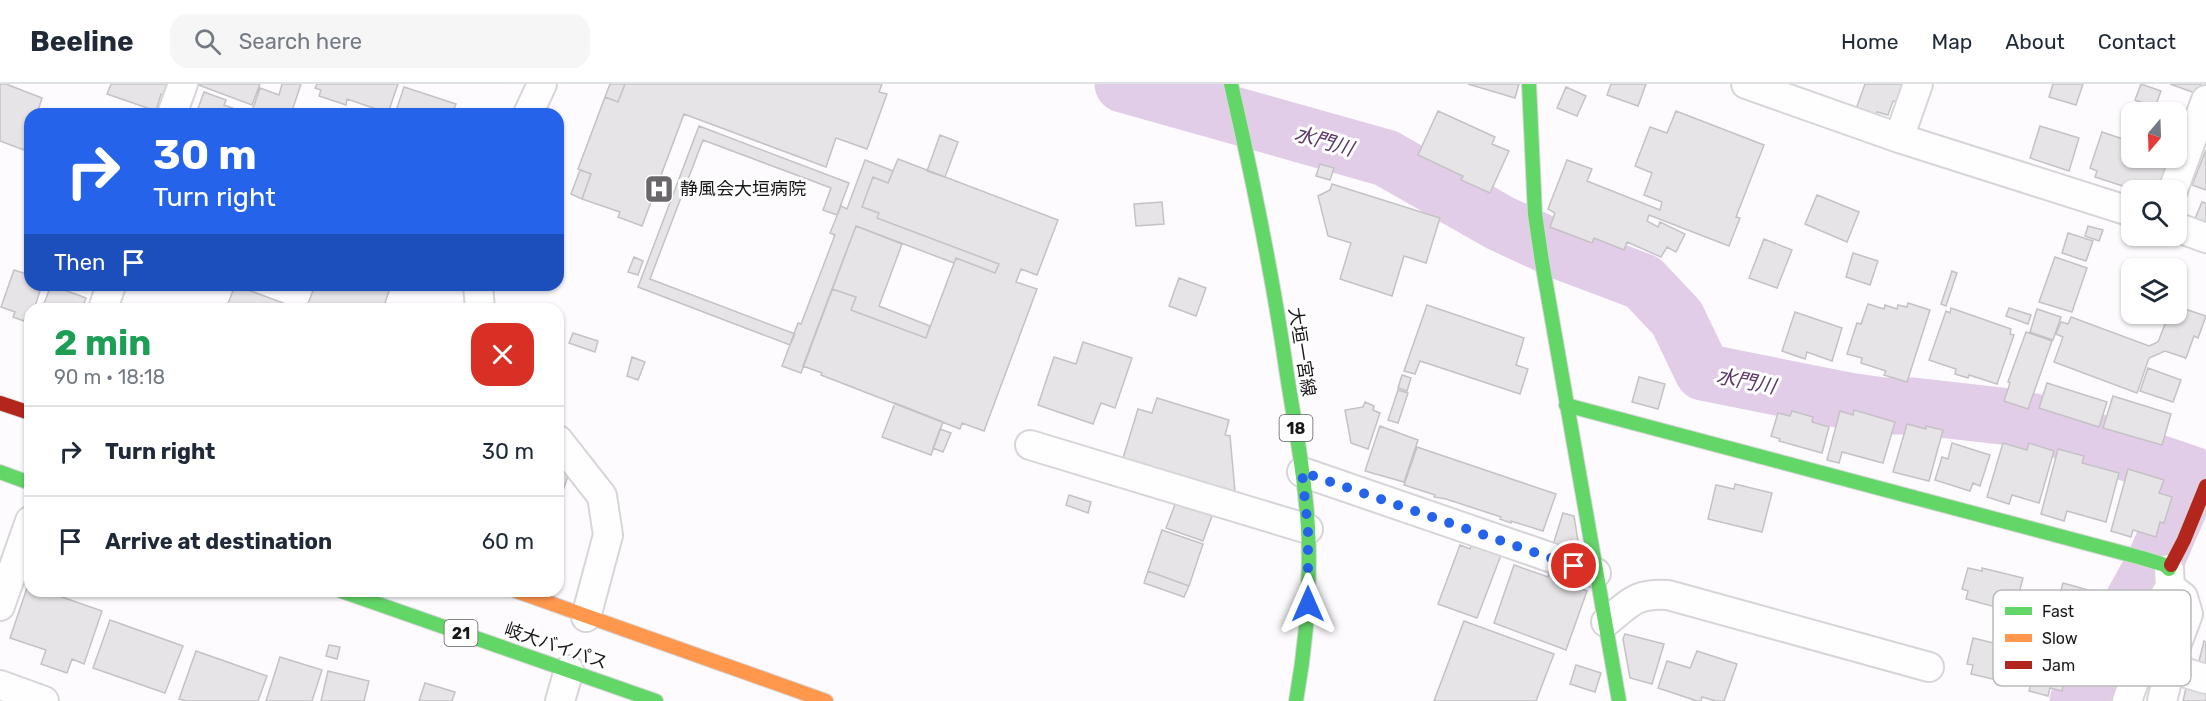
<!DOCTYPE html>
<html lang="en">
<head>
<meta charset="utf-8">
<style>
	body { margin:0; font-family:Rubik,"Noto Sans JP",sans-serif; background:#f6f6f7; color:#1f2937; height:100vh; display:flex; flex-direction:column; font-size:22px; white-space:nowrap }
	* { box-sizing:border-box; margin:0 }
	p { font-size:20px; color:#747a83 }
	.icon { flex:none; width:33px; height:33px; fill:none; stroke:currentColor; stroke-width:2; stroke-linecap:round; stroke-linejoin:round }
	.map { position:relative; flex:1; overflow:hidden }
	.sheet { position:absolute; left:24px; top:219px; width:540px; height:294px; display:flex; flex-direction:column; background:#fff; border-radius:18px; box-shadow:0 2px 4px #0004 }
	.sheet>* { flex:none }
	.banner { position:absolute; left:24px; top:24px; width:540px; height:183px; border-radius:18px; box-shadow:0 2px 4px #0004; background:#2563eb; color:#fff; overflow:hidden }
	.needle { width:39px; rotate:199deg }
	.fabs { position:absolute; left:2121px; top:18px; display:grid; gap:12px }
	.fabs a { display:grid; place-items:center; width:66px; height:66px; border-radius:12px; background:#fff; box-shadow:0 2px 4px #0004; font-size:30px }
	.pin { position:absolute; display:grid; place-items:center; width:51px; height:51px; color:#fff; margin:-26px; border:3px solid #fff; border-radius:50%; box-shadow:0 2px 6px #0007 }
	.me { position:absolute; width:66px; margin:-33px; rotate:0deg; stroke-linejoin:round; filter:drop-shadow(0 0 4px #0008) }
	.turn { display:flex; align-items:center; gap:21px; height:126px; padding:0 30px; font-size:27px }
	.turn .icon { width:78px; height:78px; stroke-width:2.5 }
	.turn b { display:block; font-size:42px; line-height:51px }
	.then { display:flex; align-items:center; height:57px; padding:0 30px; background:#0003; gap:12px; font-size:22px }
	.round { display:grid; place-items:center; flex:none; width:63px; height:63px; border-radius:18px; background:#f6f6f7 }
	.headline { display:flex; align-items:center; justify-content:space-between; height:102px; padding:0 30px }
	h1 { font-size:36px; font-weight:700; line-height:45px; color:#1e9e55 }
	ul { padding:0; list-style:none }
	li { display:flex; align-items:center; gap:18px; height:90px; padding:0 30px; border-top:2px solid #e0e1e3 }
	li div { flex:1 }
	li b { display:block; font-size:22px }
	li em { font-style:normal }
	header { display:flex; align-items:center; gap:36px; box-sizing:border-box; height:84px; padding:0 30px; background:#fff; border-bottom:2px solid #e0e1e3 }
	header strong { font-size:28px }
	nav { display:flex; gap:33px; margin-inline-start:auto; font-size:21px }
	.search { width:420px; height:54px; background:#f6f6f7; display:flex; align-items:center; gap:15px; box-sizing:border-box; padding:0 21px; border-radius:18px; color:#747a83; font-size:22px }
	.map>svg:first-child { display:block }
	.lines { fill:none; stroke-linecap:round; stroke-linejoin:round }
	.river { stroke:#e2cde8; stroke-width:57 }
	.building { fill:#e6e4e7; stroke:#c5c2c6; stroke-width:1.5 }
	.street-casing { stroke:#d7d5d8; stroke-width:32 }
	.fast-casing { stroke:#d7d5d8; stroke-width:16 }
	.slow-casing { stroke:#d7d5d8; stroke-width:16 }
	.jam-casing { stroke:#d7d5d8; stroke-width:16 }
	.street { stroke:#fffeff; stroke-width:28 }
	.fast { stroke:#63d668; stroke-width:14 }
	.slow { stroke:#ff974d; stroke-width:14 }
	.jam { stroke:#b3261e; stroke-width:14 }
	.route { stroke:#2563eb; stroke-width:10; stroke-dasharray:0 18 }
	.labels { text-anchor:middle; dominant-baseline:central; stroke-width:6; stroke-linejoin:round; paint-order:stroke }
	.shield { fill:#fff; stroke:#5f5d5f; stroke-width:1.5 }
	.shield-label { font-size:16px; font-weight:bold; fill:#1a171b }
	.poi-label { font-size:18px; fill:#1a171b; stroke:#fff; text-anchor:start }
	.street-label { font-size:18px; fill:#1a171b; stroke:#fff }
	.water-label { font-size:20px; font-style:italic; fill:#5c3768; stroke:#fff }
	.key { fill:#fff; stroke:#bab9bb; stroke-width:1.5 }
	.key-label { font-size:16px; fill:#1a171b }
</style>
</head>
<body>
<header>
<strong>Beeline</strong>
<div class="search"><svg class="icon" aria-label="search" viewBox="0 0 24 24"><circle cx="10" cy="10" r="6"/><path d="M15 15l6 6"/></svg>Search here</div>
<nav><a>Home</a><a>Map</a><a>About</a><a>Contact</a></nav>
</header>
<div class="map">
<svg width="2206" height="617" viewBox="0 0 2206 617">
	<rect width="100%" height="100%" fill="#fdfbfe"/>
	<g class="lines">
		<path class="river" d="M1123 0 1386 74 1500 139 1558 166 1643 198 1677 234 1703 288 1848 317 1883 322H1913L2010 333 2043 340 2193 391 2155 478 2078 617"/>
	</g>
	<path class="building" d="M0 0H6L42 14 37 30H30V48L24 66 0 57Z
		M111 0H171L167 11 161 10 156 27 107 10Z
		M196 0H260L252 21Z
		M282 0H301L291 30H251L260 4 279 11Z
		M317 0H398L388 29 347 15 346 21 319 12 321 6 315 4Z
		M610 0H625L618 18 605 13Z
		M625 0H882L879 8 887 10 867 65 836 54 826 83 684 30 642 142 618 133 620 128 582 115 591 90 578 85 605 13 618 18Z
		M1468 0H1519L1515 14Z
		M1611 0H1646L1638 22 1607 11Z
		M1865 0H1901L1903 2 1898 18 1893 17 1888 31 1877 28 1875 32 1856 25Z
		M2053 0H2083L2076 21 2049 13Z
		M2141 0 2161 7 2155 23 2135 16Z
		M2170 0H2201L2198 10Z
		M404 3 456 20 452 30H395Z
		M1566 3 1586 12 1577 32 1557 24Z
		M204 8 226 16 224 21 249 30H196Z
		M1438 27 1495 53 1492 60 1509 67 1490 109 1461 96 1463 92 1418 71Z
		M1676 27 1764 61 1736 133 1740 134 1729 162 1649 131 1647 137 1658 143 1660 138 1685 150 1676 168 1667 163 1661 173 1627 158 1624 166 1594 154 1592 159 1550 143 1555 129 1548 125 1567 76 1592 85 1587 97 1660 126 1662 118 1644 111 1652 89 1635 82 1650 43 1667 49Z
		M699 42 849 99 837 131 823 126 831 104 703 56 650 195 795 250 790 261 638 203Z
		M2040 42 2079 54 2069 87 2030 74Z
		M2102 48 2132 58V74H2176L2165 106H2135L2095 93 2097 87 2090 84Z
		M940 51 958 58 945 93 927 87Z
		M2206 66V106L2192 101Z
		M898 75 1058 136 1037 191 1021 185 1016 198 1037 205 984 347 962 339 960 345 821 291 822 289 803 282 832 205 856 213 851 226 926 254 956 174 995 189 999 180 877 134 879 129 862 123 873 93 888 99Z
		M865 76 893 87 888 99 873 93 862 123 879 129 877 134 999 180 995 189 956 174 954 179 856 142 801 289 782 282 798 239 801 240 835 151 830 149 841 122 847 125Z
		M1320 80 1334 84 1330 96 1316 92Z
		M580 86 591 90 582 115 571 110Z
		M1332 100 1440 134 1426 179 1404 172 1392 212 1340 195 1351 159 1328 152 1318 112 1330 106Z
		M1817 111 1859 128 1847 158 1805 140Z
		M1162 118 1164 140 1136 142 1134 120Z
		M2202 118 2206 119V142L2194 137Z
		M856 142 902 160 879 222 930 242 926 254 851 226 856 213 832 205Z
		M2088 142 2103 146 2099 157 2085 152Z
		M2068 149 2093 157 2086 177 2062 169Z
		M1764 155 1792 166 1777 204 1749 194Z
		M1853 169 1878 177 1870 201 1846 193Z
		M634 173 643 177 638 191 628 188Z
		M2055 173 2087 184 2072 228 2039 218Z
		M14 186 30 191V201H42L34 225H30V233L26 232 24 237 13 233 15 228 1 223Z
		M1952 187 1957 189 1946 222 1941 220Z
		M1179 194 1206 204 1196 232 1169 222Z
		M51 201 86 214 82 225H42Z
		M235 201 294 223V225H226Z
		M315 201H391L383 225H306Z
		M1908 219 1930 226 1907 298 1884 291 1886 287 1861 279 1862 274 1847 270 1857 239 1861 240 1868 220 1884 225 1885 221 1897 225 1898 221 1907 223Z
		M1427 221 1524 254 1516 281 1528 285 1520 310 1420 277 1415 290 1404 287Z
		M2176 222 2206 232 2198 254 2194 252 2186 274 2165 267 2149 274 2137 309 2054 278 2063 253 2056 250 2061 238 2068 240 2071 233 2149 262 2158 258 2169 230H2176Z
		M1951 224 2011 245 2010 250 2014 251 1997 300 1969 291 1968 294 1955 290 1956 285 1929 276 1946 227 1950 229Z
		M2009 224 2031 231 2028 240 2006 232Z
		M2037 225 2061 233 2053 256 2030 248Z
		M1795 228 1842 244 1832 277 1807 268 1805 275 1782 267Z
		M2026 248 2052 257 2028 325 2004 317 2010 299 2008 298Z
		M573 249 598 257 595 268 569 259Z
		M1083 258 1132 274 1115 324 1101 319 1093 340 1038 321 1054 273 1076 280Z
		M632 273 645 278 638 296 627 292Z
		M2148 284 2181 296 2173 318 2140 307Z
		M1402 291 1411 294 1407 307 1398 304Z
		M1639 293 1665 300 1658 325 1632 318Z
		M2047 299 2107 318 2099 343 2039 324Z
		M1398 306 1408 309 1398 339 1388 336Z
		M2113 312 2171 330 2162 361 2103 344Z
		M1157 314 1229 336 1225 351 1230 352 1235 408 1123 374 1138 325 1152 329Z
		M1365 318 1374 322 1373 326 1380 329 1368 365 1351 359 1345 326 1363 323Z
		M895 319 943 338 931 371 882 353Z
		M1854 326 1895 338 1883 379 1842 368 1839 379 1827 376 1840 327 1853 331Z
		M1792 327 1813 333 1812 338 1829 343 1822 369 1779 357 1780 355 1771 352 1778 329 1790 332Z
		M1907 340 1926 345V342L1943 346 1929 397 1893 388Z
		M1380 342 1418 356 1404 398 1365 387Z
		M940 345 951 349 943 368 933 364Z
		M1952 359 1990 371 1980 402 1973 399 1970 407 1935 396 1942 373 1948 375Z
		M2003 359 2027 366 2029 359 2054 367 2039 419 2012 411 2009 420 1987 413Z
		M1417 363 1556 410 1543 447 1511 437V439L1500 435 1501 433 1446 415 1434 413 1435 411 1404 401Z
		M2058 365 2084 372 2082 379 2119 389 2106 438 2067 427 2064 437 2041 430Z
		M558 379 571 384 558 420Z
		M2128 385 2164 396 2159 409 2172 413 2164 439 2160 438 2156 453 2133 446 2131 453 2111 447Z
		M1735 400 1772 409 1762 448 1708 435 1716 401 1734 405Z
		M1069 411 1091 418 1088 429 1066 421Z
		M1176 418 1212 432 1203 457 1166 444Z
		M1563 429 1574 432 1581 476 1553 461Z
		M1162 446 1203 460 1189 502 1148 487Z
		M1474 454 1503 466 1477 534 1438 520 1460 461 1470 465Z
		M1514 481 1548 493 1550 486 1571 494 1569 500 1587 507 1566 566 1494 539Z
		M1968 484 1982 487V484L2023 494 2014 528 1966 515 1968 507 1962 505Z
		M1148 487 1189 502 1184 513 1144 499Z
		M2063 499 2099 509 2098 515 2108 518 2102 541 2091 539 2089 548 2052 538Z
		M28 501 30 502V507H45L102 527 84 580 72 575 67 589 41 580 46 566 10 554Z
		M110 536 183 562 165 609 93 584Z
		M1464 537 1554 570 1536 617H1434Z
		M1625 550 1664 560 1652 600 1630 594 1623 555Z
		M1973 554 2022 566 2014 600 1971 590 1973 581 1967 580Z
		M2204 557 2206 558V583L2198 581Z
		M329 561 340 563 337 575 326 572Z
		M196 567 267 592 258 617H186L179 615Z
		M1697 567 1737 580 1724 617H1716L1702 613 1701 617H1697L1658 604 1667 577 1690 584Z
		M2039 567 2074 576 2068 599 2064 598 2062 607 2050 604 2048 612 2029 607Z
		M280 573 322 586 312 617H266Z
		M1576 581 1601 589 1595 608 1570 600Z
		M328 587 369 597 364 617H321Z
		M425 599 455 608 452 617H419Z
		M2191 603 2206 608V617H2183L2186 604Z"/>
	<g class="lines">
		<g class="street-casing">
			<path id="street" d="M1746 0 1899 54 2132 128
				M172 30 183 0
				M528 30 542 0
				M1899 54 1918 0
				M2173 106 2206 16
				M2176 143 2206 154
				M478 201 480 225
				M103 225 111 201
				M558 356 602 412 608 451 586 533
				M1030 361 1308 445
				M1302 388 1596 489
				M0 522 30 437
				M1606 538C1630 519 1635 509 1668 511L1929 583
				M2170 584 2206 595
				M0 601 44 617
				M560 617 569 586
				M2127 617 2165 511 2170 503
				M2162 617 2175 565 2188 530 2183 513 2170 503 2169 485"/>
		</g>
		<g class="fast-casing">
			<path id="fast" d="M1231 0C1253 96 1273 193 1287 291 1295 342 1305 393 1308 444 1311 502 1306 561 1296 617
				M1529 0 1535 130 1542 178 1619 617
				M1566 321 2142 474 2165 481 2169 485 2171 481
				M0 388 30 399
				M341 507 656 617"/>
		</g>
		<g class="slow-casing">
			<path id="slow" d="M516 507 826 617"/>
		</g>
		<g class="jam-casing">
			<path id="jam" d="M0 319 30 329
				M2171 481 2184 456 2206 402"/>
		</g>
		<use href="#street" class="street"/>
		<use href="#fast" class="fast"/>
		<use href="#slow" class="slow"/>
		<use href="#jam" class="jam"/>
	</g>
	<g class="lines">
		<path class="route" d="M1308 520V445L1302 388 1574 482"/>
	</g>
	<defs>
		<g id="hospital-square" transform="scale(1.5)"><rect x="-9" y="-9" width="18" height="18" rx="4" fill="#69676a" stroke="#fff"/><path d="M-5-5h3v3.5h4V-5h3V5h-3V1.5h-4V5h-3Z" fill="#fff"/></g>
	</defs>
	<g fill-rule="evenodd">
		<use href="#hospital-square" x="659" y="105"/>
	</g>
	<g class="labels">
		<g class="shield">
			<rect x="1279.5" y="331" width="33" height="26" rx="4.5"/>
			<rect x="444.5" y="536" width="33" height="26" rx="4.5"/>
		</g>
		<g class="shield-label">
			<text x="1296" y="344">18</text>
			<text x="461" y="549">21</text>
		</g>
		<g class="poi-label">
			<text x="680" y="105">静風会大垣病院</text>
		</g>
		<g class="street-label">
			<text transform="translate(1302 268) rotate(81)">大垣一宮線</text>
			<text transform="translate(556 562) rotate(19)">岐大バイパス</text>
		</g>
		<g class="water-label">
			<text transform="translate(1324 57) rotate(16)">水門川</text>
			<text transform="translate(1746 297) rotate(11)">水門川</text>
		</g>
	</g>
	<rect x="1993" y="506" width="198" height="96" rx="9" class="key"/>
	<rect x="2005" y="523" width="27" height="8" fill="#63d668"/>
	<rect x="2005" y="550" width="27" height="8" fill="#ff974d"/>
	<rect x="2005" y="577" width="27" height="8" fill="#b3261e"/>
	<g class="key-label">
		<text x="2042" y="533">Fast</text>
		<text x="2042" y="560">Slow</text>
		<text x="2042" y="587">Jam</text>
	</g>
</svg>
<div class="fabs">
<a><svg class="needle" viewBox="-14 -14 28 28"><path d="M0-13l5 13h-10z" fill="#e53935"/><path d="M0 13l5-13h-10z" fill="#747a83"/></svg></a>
<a><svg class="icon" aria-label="search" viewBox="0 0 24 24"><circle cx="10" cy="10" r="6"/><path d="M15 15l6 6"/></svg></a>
<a><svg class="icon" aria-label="layers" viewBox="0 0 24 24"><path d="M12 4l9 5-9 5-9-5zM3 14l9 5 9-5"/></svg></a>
</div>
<div class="pin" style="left:1574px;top:482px;background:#d93025"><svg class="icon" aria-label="arrive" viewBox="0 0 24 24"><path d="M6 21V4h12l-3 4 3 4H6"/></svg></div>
<svg class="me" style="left:1308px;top:520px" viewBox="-20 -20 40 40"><path d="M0-17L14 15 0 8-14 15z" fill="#2563eb" stroke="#fff" stroke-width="4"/></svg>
<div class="banner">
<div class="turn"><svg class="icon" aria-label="right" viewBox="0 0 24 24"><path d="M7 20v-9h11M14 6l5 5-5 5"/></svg><div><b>30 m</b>Turn right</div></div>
<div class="then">Then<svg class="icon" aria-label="arrive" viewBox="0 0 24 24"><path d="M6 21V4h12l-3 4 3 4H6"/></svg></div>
</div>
<section class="sheet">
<div class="headline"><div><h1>2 min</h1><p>90 m · 18:18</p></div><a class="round" style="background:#d93025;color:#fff"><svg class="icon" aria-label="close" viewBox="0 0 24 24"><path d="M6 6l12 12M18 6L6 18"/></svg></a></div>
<ul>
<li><svg class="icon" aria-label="right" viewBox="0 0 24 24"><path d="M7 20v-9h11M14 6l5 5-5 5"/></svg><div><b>Turn right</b></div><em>30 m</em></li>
<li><svg class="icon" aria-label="arrive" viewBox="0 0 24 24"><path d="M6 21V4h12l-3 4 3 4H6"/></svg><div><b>Arrive at destination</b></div><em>60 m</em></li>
</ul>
</section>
</div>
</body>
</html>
